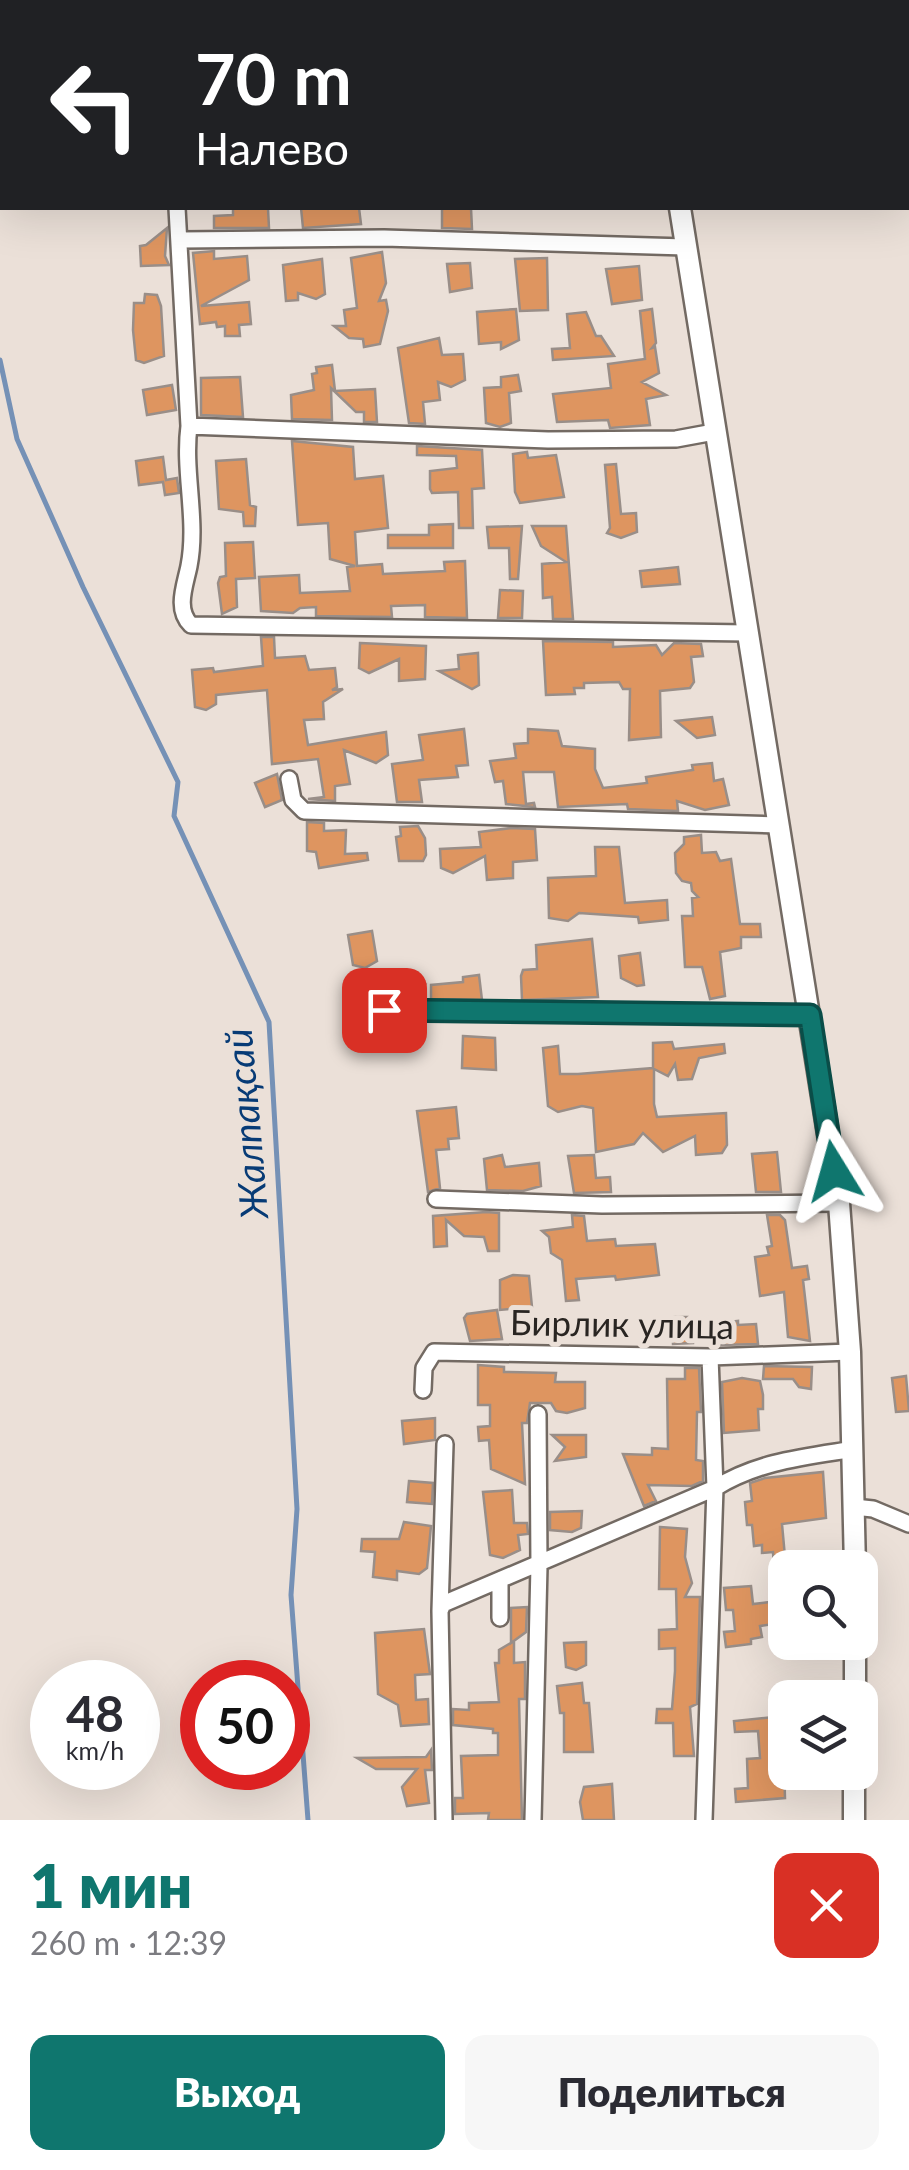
<!DOCTYPE html>
<html lang="ru">
<head>
<meta charset="utf-8">
<style>
	body { margin:0; font-family:Lato,sans-serif; background:#f7f7f7; color:#2b2b33; height:100vh; display:flex; flex-direction:column; font-size:38px; white-space:nowrap }
	* { box-sizing:border-box; margin:0 }
	p { font-size:32px; color:#7c7c81 }
	.icon { flex:none; width:55px; height:55px; fill:none; stroke:currentColor; stroke-width:2; stroke-linecap:round; stroke-linejoin:round }
	.map { position:relative; height:1820px; overflow:hidden }
	.side { display:flex; flex-direction:column; background:#fff; flex:1 }
	.side>* { flex:none }
	.top-card { position:absolute; left:0px; top:0px; width:910px; height:210px; box-shadow:0 10px 40px #0002; background:#202124; color:#fff; overflow:hidden }
	.fabs { position:absolute; left:768px; top:1550px; display:grid; gap:20px }
	.fabs a { display:grid; place-items:center; width:110px; height:110px; border-radius:20px; background:#fff; box-shadow:0 10px 40px #0002; font-size:50px }
	.speed { position:absolute; left:30px; top:1660px; display:flex; gap:20px; font-size:50px; font-weight:700; text-align:center }
	.speed>* { display:grid; place-content:center; width:130px; height:130px; border-radius:50%; background:#fff; box-shadow:0 10px 40px #0002; line-height:1 }
	.speed small { font-size:25px; font-weight:400 }
	.speed .limit { border:15px solid #d22; background:#fff; color:#111 }
	.pin { position:absolute; display:grid; place-items:center; width:85px; height:85px; color:#fff; margin:-42px; border-radius:20px; box-shadow:0 5px 15px #0006 }
	.me { position:absolute; width:110px; margin:-55px; rotate:352deg; stroke-linejoin:round; filter:drop-shadow(0 0 8px #0008) }
	.turn { display:flex; align-items:center; gap:35px; height:210px; padding:0 30px; font-size:45px }
	.turn .icon { width:130px; height:130px; stroke-width:2.5 }
	.turn b { display:block; font-size:70px; line-height:85px }
	.round { display:grid; place-items:center; flex:none; width:105px; height:105px; border-radius:20px; background:#f7f7f7 }
	.overview { display:flex; align-items:center; justify-content:space-between; height:170px; padding:0 30px }
	h1 { font-size:60px; font-weight:800; line-height:75px; color:#0f766e }
	.button { display:flex; gap:20px; margin-top:auto; padding:20px 30px }
	.button a { flex:1; height:115px; border-radius:20px; background:#0f766e; color:#fff; font-size:40px; font-weight:800; line-height:115px; text-align:center }
	.button a+a { background:#f7f7f7; color:#2b2b33 }
	.map>svg:first-child { display:block }
	.lines { fill:none; stroke-linecap:round; stroke-linejoin:round }
	.stream { stroke:#7591b6; stroke-width:5 }
	.building { fill:#de9560; stroke:#998e88; stroke-width:2.5 }
	.street-casing { stroke:#736a63; stroke-width:20 }
	.secondary-casing { stroke:#736a63; stroke-width:25 }
	.street { stroke:#fff; stroke-width:15 }
	.secondary { stroke:#fff; stroke-width:20 }
	.route-casing { stroke:#0a4d48; stroke-width:25 }
	.route { stroke:#0f766e; stroke-width:18 }
	.labels { text-anchor:middle; dominant-baseline:central; stroke-width:10; stroke-linejoin:round; paint-order:stroke }
	.street-label { font-size:35px; fill:#292522; stroke:#ebe0d8 }
	.water-label { font-size:38px; font-style:italic; fill:#073b76; stroke:#ebe0d8 }
</style>
</head>
<body>
<div class="map">
<svg width="909" height="1820" viewBox="0 0 909 1820">
	<rect width="100%" height="100%" fill="#ebe0d8"/>
	<g class="lines">
		<path class="stream" d="M0 360 17 439 83 587 178 782 174 816 269 1022 297 1509 291 1595 308 1820"/>
	</g>
	<path class="building" d="M233 208H268L269 228H214V216L233 215Z
		M301 208H359L361 224 303 228Z
		M442 208H471L472 229 442 228Z
		M167 228 165 256 169 265 141 266 140 246 146 245Z
		M214 251V259L247 256 249 280 201 306 249 302 251 324 239 325 240 336H225V326L217 327 216 322 200 324 193 253Z
		M382 252 386 283 379 301 386 300 388 311 380 344 364 347 363 339 349 338 334 326H346L344 310 357 308 351 258Z
		M547 258 548 310 520 311 515 259Z
		M322 259 325 294 316 299 298 293V300L286 301 283 265Z
		M470 263 472 288 450 292 447 264Z
		M639 266 642 300 612 304 606 269Z
		M145 294 157 295 161 306 164 356 144 363 136 360 133 330 134 303H144Z
		M516 309 519 340 501 349V342L479 344 477 312Z
		M652 309 656 343 652 348 655 347 659 373 642 382 666 395 646 399 650 425 610 428 608 420 557 422 553 394 611 388 608 364 645 359 640 311Z
		M586 312 596 336H601L614 356 553 360 552 349 570 348 567 314Z
		M439 338 442 355 463 354 465 380 451 387 438 382 440 400 423 402 425 424 409 423 398 348Z
		M332 365 335 391 375 389 377 422H364V412H356L331 388 332 420 292 419 291 395 314 390 312 374 317 373 316 367Z
		M518 375 521 391 509 393 511 423 500 427 486 423 484 388 501 387V377Z
		M240 377 243 417 201 415V378Z
		M172 385 176 410 147 415 143 390Z
		M292 441 353 447 355 479 383 476 388 528 355 532 357 566 382 564 383 574 445 571 444 562 465 561 467 618 425 617V605L391 606 392 617 316 616V607L300 608 293 613 261 611 259 577 299 575 300 593 350 591 347 567 355 566 330 559 328 523 298 525Z
		M417 446 482 450 484 488 472 489 473 528H459L458 492 432 493 430 489V471L457 468 456 456 417 455Z
		M527 452 528 458 556 455 564 497 520 503 515 492 513 454Z
		M163 457 166 480 177 478 179 493 165 495 163 482 139 485 136 461Z
		M246 459 250 505 256 507 255 526H244L243 512 219 509 216 461Z
		M616 464 621 514 636 513 637 532 621 538 607 533 610 528 605 465Z
		M453 524V548H388V535H429V525Z
		M522 526 518 579H510L509 548H489L487 527Z
		M532 526H566L573 619H553L552 597 543 598 542 564 566 562 541 546Z
		M253 542 255 578 236 579 237 607 222 614 218 583 220 577 226 576 225 543Z
		M678 567 680 584 642 587 640 571Z
		M500 590 523 591 522 618H498Z
		M261 637H274L275 658 305 656 309 670 335 668 337 687 332 690 343 689 323 702 324 719 304 720 308 745 386 732 388 755 376 763 344 750 350 784 335 786V801L308 799 324 797 318 759 272 764 267 690 216 695V704L206 710 195 707 192 670 213 668 214 672 263 666Z
		M543 641 613 642V647L656 645 662 655 674 643 701 644 703 656 691 657 694 682 690 688 660 691 661 737 629 740 630 689H623L619 682 584 683V688H574L575 694 546 695Z
		M360 643 426 646 425 679 399 681V659L369 673 359 668Z
		M478 653 479 685 472 689 439 671 459 669 458 655Z
		M712 717 715 735 697 738 676 721Z
		M464 729 468 765 456 766 458 777 419 780 422 802H397L392 764 423 760 419 735Z
		M528 729 558 731 562 746 595 749V769L603 788 647 783 646 777 693 770 692 765 712 763 714 781 723 779 729 805 705 810 677 801 678 811 628 809 627 804 558 807 554 772H523L526 804 534 803 535 807 506 804 503 781 495 782 490 761 516 758 514 744 528 743Z
		M277 774 282 800 265 807 255 783Z
		M307 822 324 823V831L346 830 345 854 367 853 368 860 319 868 316 852 307 851Z
		M418 826 425 838 426 855 423 861H399L396 837 401 836 400 827Z
		M511 828 535 829 537 860 513 862V878L487 880 485 856 453 873 441 868 440 849 481 847 479 832Z
		M701 835 702 853 716 852 720 861 731 859 740 924H760L761 937H741V948L720 952 725 996 710 999 702 967H685L682 916H693L692 898 698 897 692 891 691 883 682 881 676 873 675 853 684 844V837Z
		M595 847H619L625 903 667 900 668 920 639 923 638 917 579 913 568 921 549 918 548 878 596 876Z
		M372 931 377 961 365 968 353 965 348 935Z
		M592 939 598 997 522 1000 521 976 523 970 537 969 536 945Z
		M640 953 644 985 637 986 621 978 619 956Z
		M413 973V986L424 985 411 998 385 999 384 984 390 975Z
		M479 975 482 1000 431 999V985L463 982V977Z
		M463 1036 495 1038 496 1070 462 1068Z
		M672 1042 674 1049 724 1044 725 1053 699 1058 692 1079 678 1080 675 1064 668 1076 654 1069V1104L657 1117 726 1113 727 1145 722 1153 696 1155 695 1136 663 1152 643 1133 634 1144 596 1152 593 1108 582 1106 558 1112 548 1106 543 1048 558 1046 560 1074H578L653 1068V1043Z
		M456 1107 459 1138 448 1139 449 1149 436 1150 440 1188 428 1192 417 1111Z
		M777 1152 781 1192H756L752 1154Z
		M502 1155 505 1167 539 1163 541 1186 523 1191 487 1190 484 1159Z
		M594 1155 596 1178 610 1177 611 1192 574 1193 568 1156Z
		M486 1212 499 1213V1251H488L484 1237 464 1236 446 1220 447 1246 434 1247 433 1216Z
		M572 1215 584 1216 587 1241 615 1239 616 1246 655 1244 659 1275 616 1280 615 1276 576 1279 579 1300 566 1301 562 1260 551 1253 549 1237 542 1231 573 1227Z
		M767 1215H780L785 1220 792 1268 807 1266 809 1279 803 1280 810 1341 788 1337 784 1292 760 1296 755 1257 769 1255 767 1247 772 1246Z
		M513 1275 529 1276 532 1307 500 1310V1280Z
		M497 1310 502 1339 470 1341 464 1318 467 1314Z
		M672 1317H688L693 1325V1343L673 1344Z
		M738 1321V1325L756 1324 758 1344 721 1345 719 1323Z
		M478 1365 504 1367V1372L556 1373 555 1382H585V1408L567 1413 556 1411 551 1403H530L527 1423H522L525 1484 491 1469 489 1440 479 1441 478 1427 490 1426V1405H478Z
		M764 1366 812 1367 811 1389 799 1387 793 1379H763Z
		M685 1368H699L701 1412H697L696 1460 703 1461V1481L692 1486 648 1485 656 1501 644 1506 623 1454 652 1455V1448L668 1449 667 1379H685Z
		M906 1376 909 1411 896 1412 892 1378Z
		M742 1378 760 1381 763 1395V1409H758L759 1430 724 1433 722 1382Z
		M435 1418V1440L404 1444 402 1421Z
		M552 1435H586V1457L555 1461 565 1447Z
		M823 1472 826 1518 782 1524 786 1568H774L773 1552 762 1553V1545L754 1546 752 1525H747L745 1502 752 1501 750 1483 765 1478Z
		M409 1481 433 1483 432 1504 407 1502Z
		M512 1490 514 1523H527L528 1534 518 1535 520 1550 503 1558 490 1555 483 1492Z
		M582 1511 581 1528 572 1532 550 1530V1512Z
		M404 1522 431 1526 427 1568 419 1574 397 1571V1580L373 1577 375 1552 361 1551 362 1539H399Z
		M660 1527 687 1529 685 1557 692 1583 685 1597H700L697 1704 690 1707 694 1756H674L673 1723H656L657 1709H672L675 1671V1648L659 1649V1630L677 1629 676 1589H659Z
		M751 1586 753 1604 770 1602 773 1624 760 1626 762 1637 751 1639V1644L726 1647 724 1632 735 1631 733 1610H726L724 1588Z
		M527 1607 526 1632 511 1643V1608Z
		M424 1629 430 1674 415 1675 416 1700 428 1699 429 1724 401 1726 398 1705 378 1694 375 1633Z
		M514 1641V1663L525 1662V1699H519L522 1820H488L489 1813 455 1814V1798H463L461 1756 498 1755V1733H493V1729L453 1725V1709L469 1710V1703L499 1702 495 1663H499V1650Z
		M586 1642V1665L576 1670 566 1667 564 1643Z
		M582 1683 584 1703H589L593 1752H564V1713H560L557 1686Z
		M785 1716V1745L774 1746 784 1763 785 1798 736 1802 735 1789 748 1788 747 1759 760 1758 758 1731 735 1732 734 1721Z
		M431 1750 432 1770H425L429 1803 407 1806 402 1787 417 1769H376L357 1758 426 1757Z
		M612 1784 614 1820H583L580 1802 584 1787Z"/>
	<g class="lines">
		<g class="street-casing">
			<path id="street" d="M154 0 155 2
				M177 208 189 426C183 472 198 520 189 566 185 586 175 609 191 625L747 633
				M182 240 384 238 685 247
				M189 426 548 440 676 439 714 432
				M289 779 293 800 304 811 779 825
				M384 1010 810 1015
				M436 1199 602 1205 839 1203
				M423 1390 424 1368 434 1352 710 1357 850 1352
				M854 1507 873 1509 909 1524
				M500 1580V1618
				M440 1611 445 1444
				M444 1820 440 1611 443 1604 715 1488C759 1461 804 1457 854 1449
				M533 1820 539 1566 538 1414
				M704 1820 715 1488 710 1357"/>
		</g>
		<g class="secondary-casing">
			<path id="secondary" d="M652 0 653 2
				M680 208 839 1203 850 1352 855 1568
				M855 1698V1642
				M854 1820V1772"/>
		</g>
		<use href="#street" class="street"/>
		<use href="#secondary" class="secondary"/>
	</g>
	<g class="lines">
		<g class="route-casing">
			<path id="route" d="M384 1010 810 1015 834 1171"/>
		</g>
		<use href="#route" class="route"/>
	</g>
	<g class="labels">
		<g class="street-label">
			<text transform="translate(622 1323) rotate(1)">Бирлик улица</text>
		</g>
		<g class="water-label">
			<text transform="translate(245 1124) rotate(-95)">Жалпақсай</text>
		</g>
	</g>
</svg>
<div class="fabs">
<a><svg class="icon" aria-label="search" viewBox="0 0 24 24"><circle cx="10" cy="10" r="6"/><path d="M15 15l6 6"/></svg></a>
<a><svg class="icon" aria-label="layers" viewBox="0 0 24 24"><path d="M12 4l9 5-9 5-9-5zM3 14l9 5 9-5"/></svg></a>
</div>
<div class="speed"><div>48<small>km/h</small></div><div class="limit">50</div></div>
<div class="pin" style="left:384px;top:1010px;background:#d93025"><svg class="icon" aria-label="arrive" viewBox="0 0 24 24"><path d="M6 21V4h12l-3 4 3 4H6"/></svg></div>
<svg class="me" style="left:834px;top:1171px" viewBox="-20 -20 40 40"><path d="M0-17L14 15 0 8-14 15z" fill="#0f766e" stroke="#fff" stroke-width="4"/></svg>
<div class="top-card">
<div class="turn"><svg class="icon" aria-label="left" viewBox="0 0 24 24"><path d="M17 20v-9H6M10 6l-5 5 5 5"/></svg><div><b>70 m</b>Налево</div></div>
</div>
</div>
<section class="side">
<div class="overview"><div><h1>1 мин</h1><p>260 m · 12:39</p></div><a class="round" style="background:#d93025;color:#fff"><svg class="icon" aria-label="close" viewBox="0 0 24 24"><path d="M6 6l12 12M18 6L6 18"/></svg></a></div>
<div class="button"><a>Выход</a><a>Поделиться</a></div>
</section>
</body>
</html>
